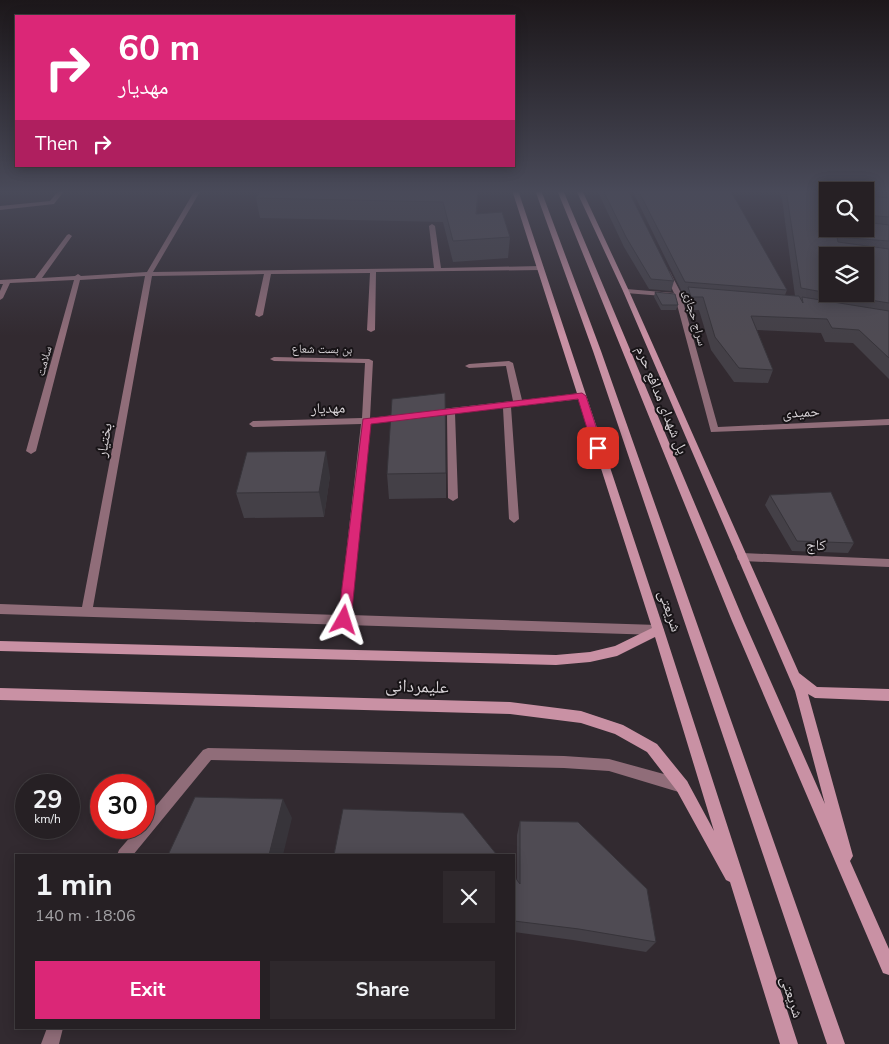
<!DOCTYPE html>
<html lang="en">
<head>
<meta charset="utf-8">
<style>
	body { margin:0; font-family:"Nunito Sans","Noto Naskh Arabic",sans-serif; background:#2e282c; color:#f1f3f6; height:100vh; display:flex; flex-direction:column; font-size:19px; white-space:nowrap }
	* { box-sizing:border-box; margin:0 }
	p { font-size:16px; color:#a4a3a6 }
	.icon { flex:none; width:28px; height:28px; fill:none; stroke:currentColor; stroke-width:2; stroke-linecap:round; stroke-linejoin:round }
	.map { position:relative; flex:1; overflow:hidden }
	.sheet { position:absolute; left:15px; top:854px; width:500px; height:175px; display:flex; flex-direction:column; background:#262024; border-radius:0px; box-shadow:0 2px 12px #0003,0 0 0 1px #423e41 }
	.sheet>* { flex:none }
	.guide { position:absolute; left:15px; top:15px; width:500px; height:152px; border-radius:0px; box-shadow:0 2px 12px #0003,0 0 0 1px #423e41; background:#db2777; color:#fff; overflow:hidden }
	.tools { position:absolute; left:819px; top:182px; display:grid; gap:10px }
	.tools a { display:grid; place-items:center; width:55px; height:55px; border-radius:0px; background:#262024; box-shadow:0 2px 12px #0003,0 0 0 1px #423e41; font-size:25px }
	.speed { position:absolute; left:15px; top:774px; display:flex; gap:10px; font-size:25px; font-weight:700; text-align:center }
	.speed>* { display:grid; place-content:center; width:65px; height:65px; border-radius:50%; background:#262024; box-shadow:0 2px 12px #0003,0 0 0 1px #423e41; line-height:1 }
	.speed small { font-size:12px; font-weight:400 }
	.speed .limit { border:8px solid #d22; background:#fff; color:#111 }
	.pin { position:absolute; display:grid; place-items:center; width:42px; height:42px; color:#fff; margin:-21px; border-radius:10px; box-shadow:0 2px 8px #0006 }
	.me { position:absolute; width:55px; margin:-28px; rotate:6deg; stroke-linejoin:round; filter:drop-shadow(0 0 4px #0008) }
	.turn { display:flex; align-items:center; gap:18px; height:105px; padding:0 20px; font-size:22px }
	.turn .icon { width:65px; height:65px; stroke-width:2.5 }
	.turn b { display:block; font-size:35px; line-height:42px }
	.then { display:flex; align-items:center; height:48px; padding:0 20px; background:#0003; gap:10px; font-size:19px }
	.round { display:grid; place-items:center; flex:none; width:52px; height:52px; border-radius:0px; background:#2e282c }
	.headline { display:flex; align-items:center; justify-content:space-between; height:85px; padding:0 20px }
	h1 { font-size:30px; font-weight:700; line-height:38px }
	.primary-button { display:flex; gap:10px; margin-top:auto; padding:10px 20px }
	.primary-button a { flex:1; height:58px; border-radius:0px; background:#db2777; color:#fff; font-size:20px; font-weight:700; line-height:58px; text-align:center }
	.primary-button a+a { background:#2e282c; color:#f1f3f6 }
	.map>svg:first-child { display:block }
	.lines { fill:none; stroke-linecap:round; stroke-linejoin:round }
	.street { fill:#906d79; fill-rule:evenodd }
	.secondary { fill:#c991a4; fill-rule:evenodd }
	.wall { fill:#444047; fill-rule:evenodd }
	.shaded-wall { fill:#37343a }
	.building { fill:#4f4b53; stroke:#37343a }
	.route { fill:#db2777; stroke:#8e194d }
	.labels { text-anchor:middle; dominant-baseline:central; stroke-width:4; stroke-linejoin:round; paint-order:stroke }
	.far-street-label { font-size:12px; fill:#d6d1d5; stroke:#181417 }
	.street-label { font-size:15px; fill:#d6d1d5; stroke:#181417 }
	.near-street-label { font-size:18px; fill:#d6d1d5; stroke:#181417 }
</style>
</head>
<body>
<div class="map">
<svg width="889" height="1044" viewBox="0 0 889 1044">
	<rect width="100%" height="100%" fill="#322a30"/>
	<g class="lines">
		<path class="street" d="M59 190H65L54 204 0 210V206L50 201Z
			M195 190H201L153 272 434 268 429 226 432 224 435 226 441 268 540 266 543 268 540 270 376 272 375 330 371 332 367 330 370 273 271 274 263 315 259 317 255 315 264 274 152 276 93 607 339 615 361 424 253 427 249 424 253 421 362 418 365 363 274 361 270 359 274 357 369 359 373 361 370 418 404 414 408 417 404 420 370 423 350 615 658 625 662 627 664 630 662 633 658 635 0 614V604L82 607 145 276 80 280 36 451 31 454 26 451 74 280 10 283 3 298 0 300V291L3 284H0V280L35 278 67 235 69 234 72 236 42 278 75 276 78 274 81 276 147 272Z
			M667 270 670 272 681 293 700 295 703 297 700 299 682 298 718 427 889 419V425L711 432 675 297 626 293 623 291 626 289 674 293 664 272Z
			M509 361 513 363 522 400 581 393 585 396 581 399 511 407 519 519 514 523 509 519 503 408 455 413 458 498 453 501 448 498 447 414 433 416 429 413 433 410 513 401 506 366 469 368 465 366 469 364Z
			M742 553 889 559V567L742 561 738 560 737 557 738 554Z
			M208 748 564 756 609 759 682 779 687 781 689 786 687 791 682 793 609 771 564 768 211 760 133 855H117L119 850 138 828H144V820L203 750Z
			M47 1028H63L59 1044H41Z"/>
		<path class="secondary" d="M512 190H518L664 630 798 1044H780L730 882 726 880 677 791 647 752 615 734 581 723 510 714 0 700V688L510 702 581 711 623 725 657 744 687 781 714 831 655 637 617 656 590 662 556 665 0 651V641L556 655 590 652 615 646 652 628Z
			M535 190H541L601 351 845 1044H827L593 351Z
			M557 190H563L744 621 825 804 795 691 623 291 576 190H582L629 291 799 673 817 687 889 689V701L815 698 808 694 853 856 850 861 889 949V975L883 973 732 621Z"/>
	</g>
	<path class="wall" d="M261 190H478L477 214 510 237 508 258 453 262 443 222 260 218 256 198Z
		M597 190H628L674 281 671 291 649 289 624 247Z
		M632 190H729L787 290 785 295 795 296 782 199 778 190H889V379L853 343 825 342 821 333 757 330 773 370 768 383 734 382 711 350 699 310H687L685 300 687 293 682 292ZM865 191V229H828ZM828 256 865 294H828Z
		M655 292 678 305 676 310H661L654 297Z
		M446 473V498L389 499 387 474Z
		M330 476 324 517 244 518 236 493Z
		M770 495 854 543 848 553 792 551 765 505Z
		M520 821 656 942 646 952 573 940 514 932V876L517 880V835Z"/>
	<path class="shaded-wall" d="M326 451 330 476 324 517 319 492Z
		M283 799 292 818 283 855H269Z"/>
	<path class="building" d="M261 190H478L476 214 502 212 510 237 453 241 443 202 256 198Z
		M603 190H628L674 281 651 279 626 237Z
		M638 190H729L736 200 787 290 685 282Z
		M786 190H869V196L889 198V217L865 215V191H828V229H865V222L889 225V241L837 237 838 242 889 249V303L833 294H865V256H828V293L801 288Z
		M688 287 796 296H799L803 303 802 297 889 311V358L859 330 832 328 827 319 751 316 773 370 739 368 715 337 703 297H691Z
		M655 292 675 294 678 305H662Z
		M445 393 446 473 387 474 392 399Z
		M326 451 319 492 236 493 247 452Z
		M831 492 854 543 797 541 770 495Z
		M195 797 283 799 269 855H168Z
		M343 809 463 813 497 855H334Z
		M520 821 578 822 647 889 656 942 579 929 514 921V876L520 884Z"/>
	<linearGradient id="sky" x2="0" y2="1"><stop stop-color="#1c171a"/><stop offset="0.57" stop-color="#494a59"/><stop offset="1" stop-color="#494a59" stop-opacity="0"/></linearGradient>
	<rect width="889" height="336" fill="url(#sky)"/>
	<path class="route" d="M582 393 586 396 603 448 602 450 598 451 593 448 578 399 371 424 351 620 349 623 344 625 340 623 338 620 363 419Z"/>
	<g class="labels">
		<g class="far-street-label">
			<text transform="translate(695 318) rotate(74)">سراج حجازی</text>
			<text transform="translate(322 349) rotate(1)">بن بست شعاع</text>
			<text transform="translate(44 361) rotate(-75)">سلامت</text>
		</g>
		<g class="street-label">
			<text transform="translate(662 400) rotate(68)">پل شهدای مدافع حرم</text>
			<text transform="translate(328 408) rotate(-1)">مهدیار</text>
			<text transform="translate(801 412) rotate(-3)">حمیدی</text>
			<text transform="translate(104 440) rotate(-80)">بختیار</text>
			<text transform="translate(816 545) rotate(2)">کاج</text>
			<text transform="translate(670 611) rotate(71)">شریعتی</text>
			<text transform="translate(792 997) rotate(72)">شریعتی</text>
		</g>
		<g class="near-street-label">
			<text transform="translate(417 686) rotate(2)">علیمردانی</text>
		</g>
	</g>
</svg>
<div class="tools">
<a><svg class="icon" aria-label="search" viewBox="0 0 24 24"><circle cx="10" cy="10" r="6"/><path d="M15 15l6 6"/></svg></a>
<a><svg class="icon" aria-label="layers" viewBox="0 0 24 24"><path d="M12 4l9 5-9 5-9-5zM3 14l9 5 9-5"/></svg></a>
</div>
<div class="speed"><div>29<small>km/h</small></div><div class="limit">30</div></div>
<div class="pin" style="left:598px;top:448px;background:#d93025"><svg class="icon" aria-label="arrive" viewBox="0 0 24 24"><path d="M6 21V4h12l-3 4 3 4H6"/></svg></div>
<svg class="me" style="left:344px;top:620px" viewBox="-20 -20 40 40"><path d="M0-17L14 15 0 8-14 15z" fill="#db2777" stroke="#fff" stroke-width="4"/></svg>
<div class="guide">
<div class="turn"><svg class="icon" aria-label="right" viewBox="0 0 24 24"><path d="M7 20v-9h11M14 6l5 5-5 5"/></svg><div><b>60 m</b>مهدیار</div></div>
<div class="then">Then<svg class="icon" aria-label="right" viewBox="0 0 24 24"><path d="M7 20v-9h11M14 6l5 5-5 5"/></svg></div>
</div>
<section class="sheet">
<div class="headline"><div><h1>1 min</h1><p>140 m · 18:06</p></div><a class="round"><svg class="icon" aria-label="close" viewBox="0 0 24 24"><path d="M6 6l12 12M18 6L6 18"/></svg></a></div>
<div class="primary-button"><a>Exit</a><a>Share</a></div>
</section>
</div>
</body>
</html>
